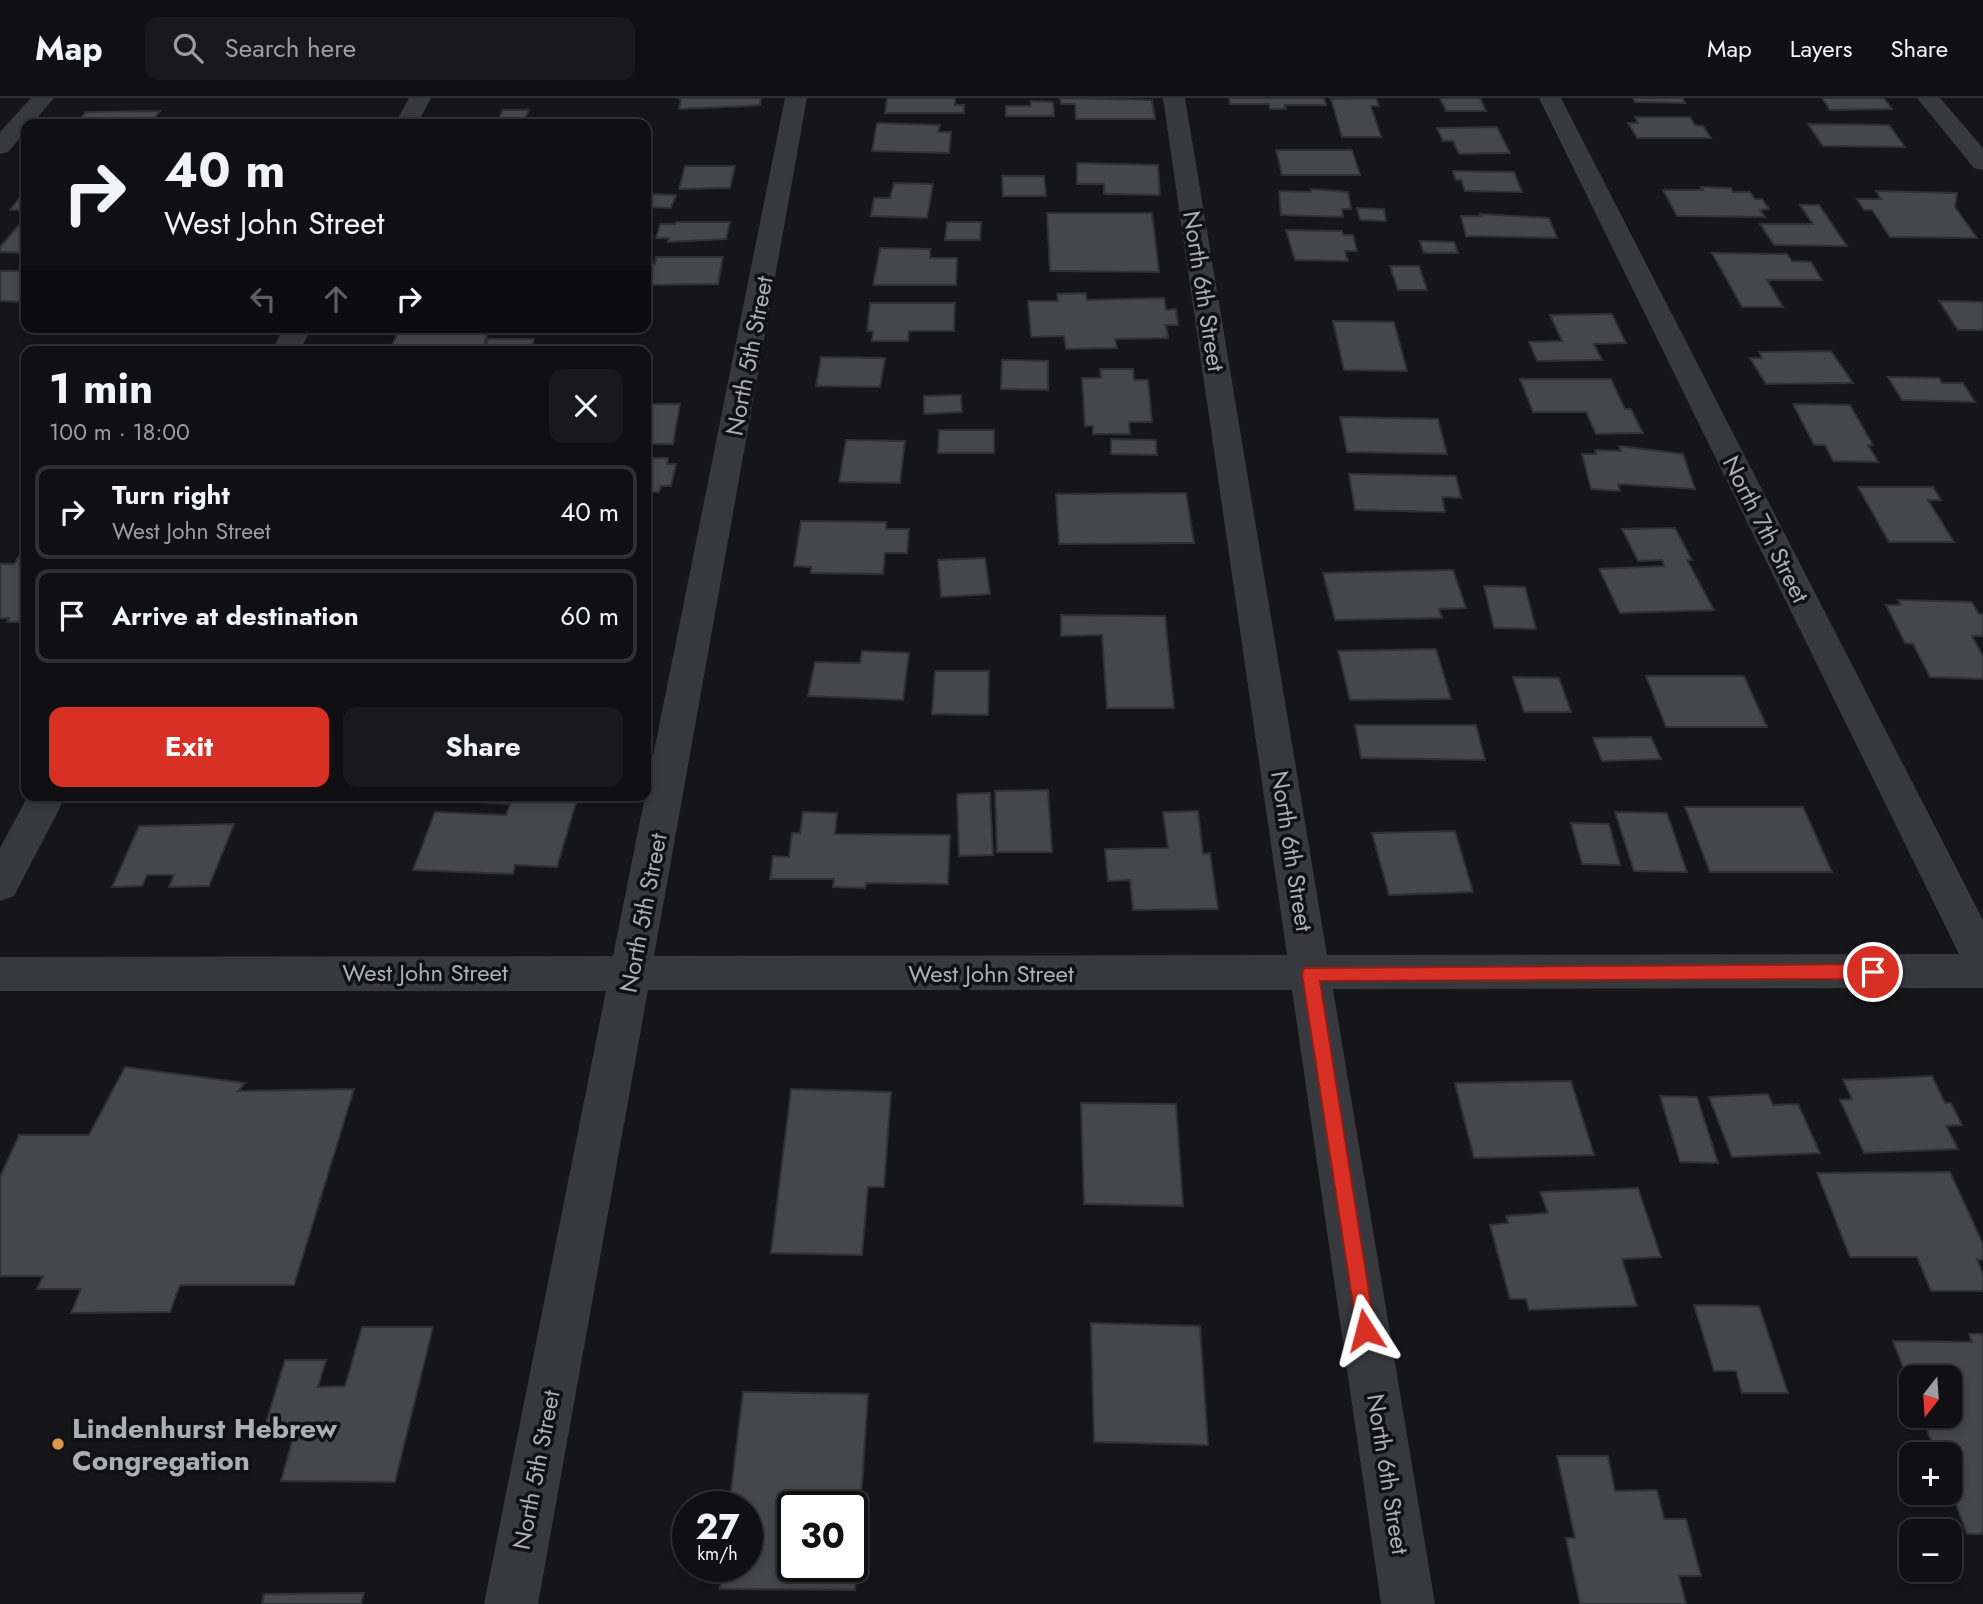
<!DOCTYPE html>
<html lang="en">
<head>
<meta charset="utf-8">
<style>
	body { margin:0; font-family:Jost,sans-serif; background:#19191b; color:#f1f3f6; height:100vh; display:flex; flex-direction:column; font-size:26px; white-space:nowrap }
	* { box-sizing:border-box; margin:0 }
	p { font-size:23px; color:#9c9d9f }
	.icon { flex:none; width:38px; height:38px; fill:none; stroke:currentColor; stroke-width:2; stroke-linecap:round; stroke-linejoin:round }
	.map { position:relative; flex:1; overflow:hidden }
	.drawer { position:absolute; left:21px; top:248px; width:630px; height:455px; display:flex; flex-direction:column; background:#101012; border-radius:14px; box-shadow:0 4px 10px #0003,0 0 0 2px #303032 }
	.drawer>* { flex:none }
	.hud { position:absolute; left:21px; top:21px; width:630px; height:214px; border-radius:14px; box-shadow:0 4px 10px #0003,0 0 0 2px #303032; background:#101012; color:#f1f3f6; overflow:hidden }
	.needle { width:46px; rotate:197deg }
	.tools { position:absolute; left:1899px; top:1267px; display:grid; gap:14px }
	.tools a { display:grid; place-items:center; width:63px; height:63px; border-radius:14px; background:#101012; box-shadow:0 4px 10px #0003,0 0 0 2px #303032; font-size:35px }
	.speed { position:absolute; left:672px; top:1393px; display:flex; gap:14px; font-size:35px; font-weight:700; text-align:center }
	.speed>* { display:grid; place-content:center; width:91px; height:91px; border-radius:50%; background:#101012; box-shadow:0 4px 10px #0003,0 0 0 2px #303032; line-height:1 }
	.speed small { font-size:18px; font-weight:400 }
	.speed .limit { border:4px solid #111; border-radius:10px; background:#fff; color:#111 }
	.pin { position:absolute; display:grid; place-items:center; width:60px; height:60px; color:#fff; margin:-30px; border:4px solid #fff; border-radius:50%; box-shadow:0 2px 7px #0007 }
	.me { position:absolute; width:77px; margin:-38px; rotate:351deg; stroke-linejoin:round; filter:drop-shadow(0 0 5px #0008) }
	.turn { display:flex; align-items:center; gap:24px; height:147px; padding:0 28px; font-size:32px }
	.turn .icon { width:91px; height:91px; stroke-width:2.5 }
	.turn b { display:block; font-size:49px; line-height:60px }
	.lanes { display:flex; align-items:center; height:66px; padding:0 28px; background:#0003; justify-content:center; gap:35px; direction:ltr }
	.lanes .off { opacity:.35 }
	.round { display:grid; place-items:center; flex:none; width:74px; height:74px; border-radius:14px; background:#19191b }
	.head { display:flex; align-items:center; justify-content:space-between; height:119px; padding:0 28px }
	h1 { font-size:42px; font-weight:700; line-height:52px }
	.primary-button { display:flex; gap:14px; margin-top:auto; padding:14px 28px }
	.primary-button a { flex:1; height:80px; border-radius:14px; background:#d93025; color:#fff; font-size:28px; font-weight:700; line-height:80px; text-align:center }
	.primary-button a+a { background:#19191b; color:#f1f3f6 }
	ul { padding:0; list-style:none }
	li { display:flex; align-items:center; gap:21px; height:94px; margin:0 14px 10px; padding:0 14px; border:4px solid #303032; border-radius:14px }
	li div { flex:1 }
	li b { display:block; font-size:26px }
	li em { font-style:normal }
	header { display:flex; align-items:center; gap:42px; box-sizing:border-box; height:98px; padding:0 35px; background:#101012; border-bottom:2px solid #303032 }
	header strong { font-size:33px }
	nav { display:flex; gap:38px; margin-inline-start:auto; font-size:24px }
	.search { width:490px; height:63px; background:#19191b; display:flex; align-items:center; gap:18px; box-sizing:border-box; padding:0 24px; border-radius:14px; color:#9c9d9f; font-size:26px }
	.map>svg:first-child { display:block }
	.building { fill:#45474a; stroke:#303133; stroke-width:2; fill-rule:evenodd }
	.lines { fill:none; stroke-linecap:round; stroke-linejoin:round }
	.minor { fill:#38393c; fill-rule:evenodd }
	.route { fill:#d93025; stroke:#8d1f18; stroke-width:2 }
	.poi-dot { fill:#da974c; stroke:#111113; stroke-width:2.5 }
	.labels { text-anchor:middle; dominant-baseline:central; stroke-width:7; stroke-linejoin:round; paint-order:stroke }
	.street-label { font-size:24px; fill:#aaafb6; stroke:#111113 }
	.near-poi-label { font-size:28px; font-weight:bold; fill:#aaafb6; stroke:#111113; text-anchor:start }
</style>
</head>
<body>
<header>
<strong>Map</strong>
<div class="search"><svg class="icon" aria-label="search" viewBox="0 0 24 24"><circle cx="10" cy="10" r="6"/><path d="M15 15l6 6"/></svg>Search here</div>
<nav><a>Map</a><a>Layers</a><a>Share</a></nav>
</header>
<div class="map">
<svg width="1983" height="1506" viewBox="0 0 1983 1506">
	<rect width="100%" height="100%" fill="#161618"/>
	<path class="building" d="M678 0H761L760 7 748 8 679 11 681 2Z
		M887 0H955V7H964V15H885Z
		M1060 0 1152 2 1155 21H1076L1075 6H1061Z
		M1229 0H1324L1326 7H1285L1286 11H1270L1269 6H1230Z
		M1376 0 1379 8H1371L1381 39H1342L1331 1Z
		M1440 0H1480L1486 13H1446Z
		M1633 0H1682L1685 5 1635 4Z
		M1822 0H1884L1892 11 1830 12Z
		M1031 3 1053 4 1054 18H1006V8H1031Z
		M503 12H529L525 20H539L536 26H479L482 20H499Z
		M160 13 150 26H76L86 14Z
		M1635 19H1690L1695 27 1703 28 1711 40H1637L1628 25H1638Z
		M877 25 940 27 938 34H951L949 55 872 53Z
		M1808 26 1889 27 1905 49 1823 48Z
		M1497 29 1510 55 1459 56 1453 43H1443L1437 30Z
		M1276 52H1352L1360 77H1282Z
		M1077 65 1158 67 1160 97 1104 96V86H1077Z
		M685 68H735L730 90 679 91Z
		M1453 73 1514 74 1522 94 1465 93 1461 82H1456Z
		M1002 78H1044L1046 98H1003Z
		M894 85 933 86 927 120 871 118 874 100H890Z
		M1701 89 1731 90 1733 94H1750L1755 101H1762L1769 111 1760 112 1765 119 1677 118 1663 92H1703Z
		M1311 91 1348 94 1351 111H1342L1343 119 1281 117 1279 93 1311 94Z
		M26 92V112H10Z
		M1876 93 1957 95 1955 109 1977 140 1890 139 1872 112H1864L1857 101H1881Z
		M646 96 676 97 671 110 646 109Z
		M1800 107H1819L1847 148 1774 147 1760 126H1813Z
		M1357 110 1384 111 1386 123 1360 122Z
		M1047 115H1152L1159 174 1050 173Z
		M1480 116 1549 120 1557 140 1466 138 1461 118H1481Z
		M676 124H730L726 141 668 144 669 140H656L660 126H675Z
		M947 124H981L980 142H945Z
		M19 127H26V155L0 154V149Z
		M1286 132 1342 133 1343 137H1353L1357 153H1345L1348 163 1295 162Z
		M1420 143 1454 144 1458 155H1424Z
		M880 150 930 151V160H957L956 187H873Z
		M1712 155 1787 156 1792 163 1811 164 1822 182H1767L1783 209H1742Z
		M656 159H723L718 186 646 187V165L655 166Z
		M1390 168H1419L1427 192H1398Z
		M0 173H26V204L0 203Z
		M1086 195 1087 202 1164 200 1166 212 1176 211 1178 227H1166L1168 240 1115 241 1117 250 1066 251 1064 238 1031 239 1028 203H1058L1057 196Z
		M1939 203 1983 204V232H1958Z
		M870 205H955L954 233H909L908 243H872L873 233H867Z
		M1612 216 1626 245 1594 246 1602 262 1537 263 1529 244 1562 243 1550 217Z
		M1333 223 1394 224 1407 273 1344 272Z
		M400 229H490L482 252H390Z
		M488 241H534L530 254H484Z
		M150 249H208L205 254H147Z
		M1831 253 1853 285 1766 286 1750 260H1762L1759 254Z
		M821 259 885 260 880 289 816 288Z
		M1002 262 1048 263V292L1001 291Z
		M1100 271H1133L1134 282H1148L1152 324H1129L1130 336H1093V328H1085L1082 280H1101Z
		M1888 279 1939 280 1942 285H1963L1975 304 1902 302Z
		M1520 281H1611L1625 311H1631L1643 335 1596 336 1586 314H1533Z
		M961 297 962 314 924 316V298Z
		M646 306H680L673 346H646Z
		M1793 306 1850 307 1873 347H1868L1878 364 1833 363 1825 347H1814Z
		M1340 319 1438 321 1447 356 1347 354Z
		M939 332H994V355H938Z
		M1111 341 1156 342 1157 357 1111 356Z
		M846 342 905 343 900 385 839 384Z
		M1619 348 1683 356 1695 391 1618 386 1620 393 1591 391 1582 356H1596L1595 352 1621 353Z
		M646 360H668L667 366H676L671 388H661L659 394H646Z
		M1349 376 1456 378 1461 400 1442 399 1445 414 1355 412Z
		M1858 389H1933L1941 402H1928L1954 444H1889Z
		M1186 395 1194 445 1059 446 1056 396Z
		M801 423 886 424V431H909L907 455H885L883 476 811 475V469L794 468Z
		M1675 430 1692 462H1687L1714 512 1620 515 1599 471 1664 468 1662 462 1638 463 1622 431Z
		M26 447V524H7L9 520H0V466H14Z
		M985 460 990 496 941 499 938 462Z
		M1453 472 1466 510 1439 511 1442 520 1335 522 1323 475Z
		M1484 488 1525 489 1536 531 1494 530Z
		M1898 502 1972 504 1979 516H1983V538H1972L1983 558V581L1930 579 1913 546 1905 545 1886 507H1901Z
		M1061 517 1165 518 1174 610H1107L1102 537 1061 538Z
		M1436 551 1451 601 1350 602 1338 553Z
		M862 553 909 555 903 602 808 598 815 564 860 565Z
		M935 573H989L988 617 932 616Z
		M1646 578H1744L1767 629H1666Z
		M1513 579 1559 580 1571 614H1524Z
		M1355 627H1476L1485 662 1361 660Z
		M1651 639 1661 661 1602 663 1593 640Z
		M1048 692 1052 754H997L995 693Z
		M990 695 993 757 959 758 957 696Z
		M482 698H578L557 769 515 767 513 776 413 772 435 714 506 717 510 706 480 704Z
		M1685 709H1803L1832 774H1710Z
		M1198 713 1203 756 1210 755 1218 811 1133 812 1130 782 1108 783 1105 751 1168 750 1163 714Z
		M803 714 837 715 835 736 950 737 948 786 866 785 865 790 833 789 834 781H770L773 758 789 759 792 735H800Z
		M1615 714 1667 715 1687 774 1634 773Z
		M1571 725 1609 726 1620 767 1582 766Z
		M234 726 209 788 169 789 174 777H147L142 788 112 789 139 728Z
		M1455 733 1473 794 1389 797 1372 735Z
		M125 969 245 985 238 993 354 991 294 1187H180L170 1214 71 1215 81 1191H37L43 1178H0V1079L19 1037H89Z
		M1932 978 1945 1005H1951L1962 1027 1946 1028 1958 1051 1864 1055 1840 1002 1852 1001 1843 982Z
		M1571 983 1594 1057 1474 1060 1455 985Z
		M791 991 891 994 884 1089H868L862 1157 771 1155Z
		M1768 996 1773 1007 1798 1006 1820 1055 1732 1059 1709 999Z
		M1660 998 1697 999 1718 1065 1680 1064Z
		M1081 1005 1176 1006 1183 1108 1084 1106Z
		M1950 1074 1983 1146V1162L1977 1161 1983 1176V1193H1931L1917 1159H1850L1817 1075Z
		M1638 1090 1661 1159 1622 1161 1637 1208 1529 1212 1526 1201H1510L1490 1127 1508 1125 1506 1118 1548 1115 1540 1094Z
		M1694 1207 1759 1208 1788 1295H1742L1736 1273H1714Z
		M1091 1225 1200 1228 1208 1347 1094 1344Z
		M362 1229H433L395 1384 281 1383 294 1336 263 1335 285 1262H326L318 1289 345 1288Z
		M1969 1236H1983V1436H1967L1950 1390V1356H1936L1922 1318H1950V1279H1911V1290L1893 1243 1972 1244Z
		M743 1294 868 1296 855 1492 720 1491 722 1468H747V1409H729ZM793 1409H852V1468H793Z
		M1557 1358H1608L1615 1393 1657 1392 1664 1421H1686L1701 1478H1679L1686 1506H1580L1566 1440H1575Z
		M364 1495 361 1506H262L264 1496Z"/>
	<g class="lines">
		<path class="minor" d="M31 0H54L32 26H26V33L8 54 0 56V34Z
			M409 0H431L417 26H395Z
			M785 0H807L654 858 1287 857 1163 0H1185L1327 857 1959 856 1539 0H1561L1983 822V890L1333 891 1435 1506H1381L1292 892H648L538 1506H484L606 893H0V859L613 858Z
			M1917 0H1940L1983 50V72L1974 70Z
			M284 229H312L299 254H271Z
			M28 698H66L14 798 0 803V750Z"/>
	</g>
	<path class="route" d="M1873 866 1879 868 1881 874 1879 879 1873 881 1320 883 1375 1232 1372 1239 1365 1242 1358 1239 1302 876 1304 870Z"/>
	<circle class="poi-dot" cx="58" cy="1346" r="7"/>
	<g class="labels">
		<g class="street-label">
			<text transform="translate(1204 193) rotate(81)">North 6th Street</text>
			<text transform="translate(749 258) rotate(-79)">North 5th Street</text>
			<text transform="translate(1766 431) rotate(63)">North 7th Street</text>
			<text transform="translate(1292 753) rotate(81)">North 6th Street</text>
			<text transform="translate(643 815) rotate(-79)">North 5th Street</text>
			<text x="425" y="874">West John Street</text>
			<text x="991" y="875">West John Street</text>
			<text transform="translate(536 1372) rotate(-79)">North 5th Street</text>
			<text transform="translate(1388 1376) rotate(81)">North 6th Street</text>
		</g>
		<g class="near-poi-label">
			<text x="72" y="1330">Lindenhurst Hebrew<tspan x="72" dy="32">Congregation</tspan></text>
		</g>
	</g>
</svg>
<div class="tools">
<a><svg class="needle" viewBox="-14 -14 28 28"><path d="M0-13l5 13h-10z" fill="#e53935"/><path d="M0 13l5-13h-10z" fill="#9c9d9f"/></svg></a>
<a>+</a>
<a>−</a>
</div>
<div class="speed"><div>27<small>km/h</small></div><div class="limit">30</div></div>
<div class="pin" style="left:1873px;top:874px;background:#d93025"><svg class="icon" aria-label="arrive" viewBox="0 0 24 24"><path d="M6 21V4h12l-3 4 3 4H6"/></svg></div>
<svg class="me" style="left:1365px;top:1232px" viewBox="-20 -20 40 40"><path d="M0-17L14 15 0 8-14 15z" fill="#d93025" stroke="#fff" stroke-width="4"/></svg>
<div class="hud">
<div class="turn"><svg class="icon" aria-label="right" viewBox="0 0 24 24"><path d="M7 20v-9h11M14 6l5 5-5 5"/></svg><div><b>40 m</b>West John Street</div></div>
<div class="lanes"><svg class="icon off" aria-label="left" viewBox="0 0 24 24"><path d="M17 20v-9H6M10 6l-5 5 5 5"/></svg><svg class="icon off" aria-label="ahead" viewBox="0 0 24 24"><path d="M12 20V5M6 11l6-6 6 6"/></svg><svg class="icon" aria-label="right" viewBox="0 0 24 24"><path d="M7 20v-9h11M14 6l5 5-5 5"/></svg></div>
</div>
<section class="drawer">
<div class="head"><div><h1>1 min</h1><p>100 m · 18:00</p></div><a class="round"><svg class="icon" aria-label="close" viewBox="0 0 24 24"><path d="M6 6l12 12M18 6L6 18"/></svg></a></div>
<ul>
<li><svg class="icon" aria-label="right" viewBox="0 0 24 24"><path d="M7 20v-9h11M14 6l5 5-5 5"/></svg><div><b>Turn right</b><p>West John Street</p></div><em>40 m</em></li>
<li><svg class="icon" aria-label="arrive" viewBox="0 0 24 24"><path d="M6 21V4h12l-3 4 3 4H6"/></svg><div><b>Arrive at destination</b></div><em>60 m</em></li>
</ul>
<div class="primary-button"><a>Exit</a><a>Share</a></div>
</section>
</div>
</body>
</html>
